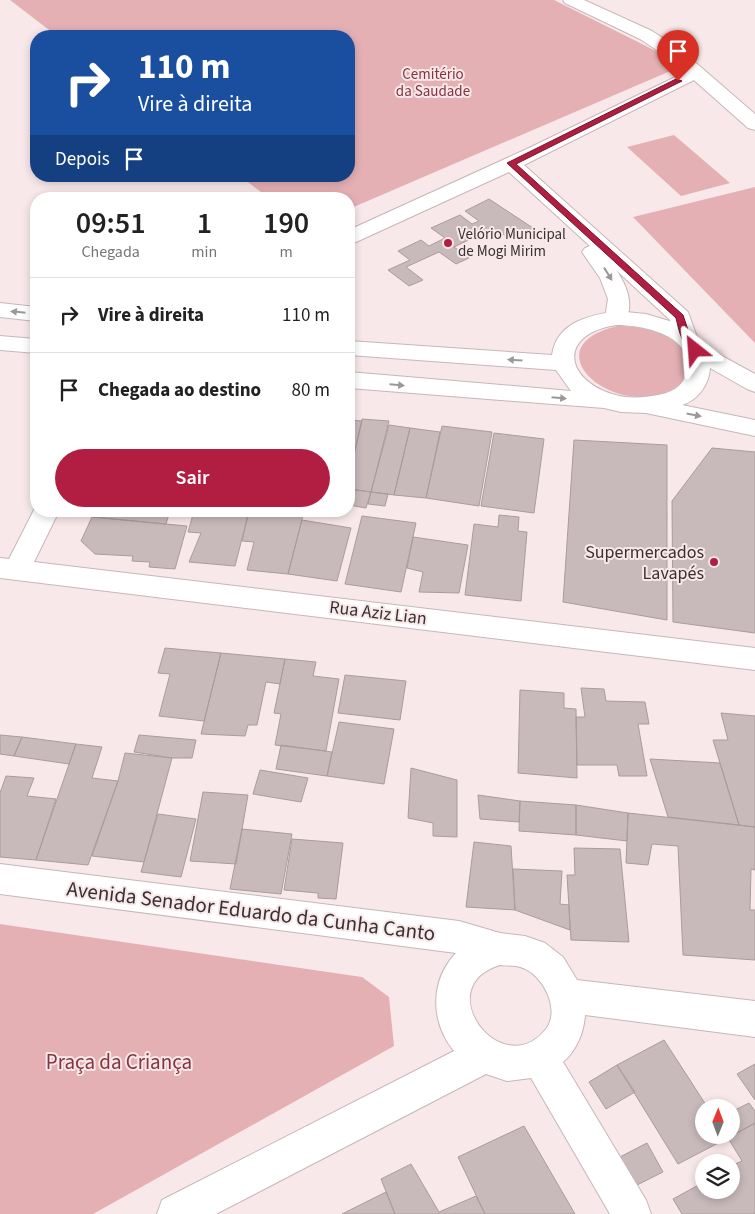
<!DOCTYPE html>
<html lang="pt">
<head>
<meta charset="utf-8">
<style>
	body { margin:0; font-family:"Source Sans 3",sans-serif; background:#f6f6f6; color:#222; height:100vh; display:flex; flex-direction:column; font-size:19px; white-space:nowrap }
	* { box-sizing:border-box; margin:0 }
	p { font-size:16px; color:#767676 }
	.icon { flex:none; width:28px; height:28px; fill:none; stroke:currentColor; stroke-width:2; stroke-linecap:round; stroke-linejoin:round }
	.map { position:relative; flex:1; overflow:hidden }
	.sheet { position:absolute; left:30px; top:192px; width:325px; height:325px; display:flex; flex-direction:column; background:#fff; border-radius:20px; box-shadow:0 2px 8px #0003 }
	.sheet>* { flex:none }
	.guide { position:absolute; left:30px; top:30px; width:325px; height:152px; border-radius:20px; box-shadow:0 2px 8px #0003; background:#1a4fa0; color:#fff; overflow:hidden }
	.needle { width:32px; rotate:1deg }
	.buttons { position:absolute; left:695px; top:1099px; display:grid; gap:10px }
	.buttons a { display:grid; place-items:center; width:45px; height:45px; border-radius:50%; background:#fff; box-shadow:0 2px 8px #0003; font-size:25px }
	.pin { position:absolute; display:grid; place-items:center; width:42px; height:42px; color:#fff; margin:-51px -21px; border-radius:50% 50% 50% 0; rotate:-45deg; box-shadow:0 0 5px #0007 }
	.pin .icon { rotate:45deg }
	.me { position:absolute; width:55px; margin:-28px; rotate:332deg; stroke-linejoin:round; filter:drop-shadow(0 0 4px #0008) }
	.turn { display:flex; align-items:center; gap:18px; height:105px; padding:0 25px; font-size:22px }
	.turn .icon { width:65px; height:65px; stroke-width:2.5 }
	.turn b { display:block; font-size:35px; line-height:42px }
	.then { display:flex; align-items:center; height:48px; padding:0 25px; background:#0003; gap:10px; font-size:19px }
	.eta { display:flex; justify-content:space-evenly; align-items:center; height:85px; text-align:center }
	.eta b { font-size:30px; font-weight:600; line-height:35px }
	.cta { display:flex; gap:10px; margin-top:auto; padding:10px 25px }
	.cta a { flex:1; height:58px; border-radius:30px; background:#b11e42; color:#fff; font-size:20px; font-weight:600; line-height:58px; text-align:center }
	ul { padding:0; list-style:none }
	li { display:flex; align-items:center; gap:15px; height:75px; padding:0 25px; border-top:1px solid #e0e0e0 }
	li div { flex:1 }
	li b { display:block; font-size:19px }
	li em { font-style:normal }
	.map>svg:first-child { display:block }
	.green { fill:#e5b0b4 }
	.building { fill:#c8b9ba; stroke:#aa9b9c }
	.lines { fill:none; stroke-linecap:round; stroke-linejoin:round }
	.minor-casing { stroke:#c6b7b8; stroke-width:2 }
	.secondary-casing { stroke:#c6b7b8; stroke-width:2 }
	.minor { fill:#fff; fill-rule:evenodd }
	.secondary { fill:#fff; fill-rule:evenodd }
	.oneway { fill:#9c9898 }
	.route { fill:#b11e42; stroke:#73142b }
	.poi-dot { fill:#b11e42; stroke:#f8e8e9; stroke-width:2 }
	.labels { text-anchor:middle; dominant-baseline:central; stroke-width:4; stroke-linejoin:round; paint-order:stroke }
	.far-park-label { font-size:15px; fill:#85333f; stroke:#f8e8e9 }
	.far-poi-label { font-size:15px; fill:#383132; stroke:#f8e8e9; text-anchor:start }
	.poi-label { font-size:18px; fill:#383132; stroke:#f8e8e9; text-anchor:end }
	.street-label { font-size:18px; fill:#383132; stroke:#f8e8e9 }
	.near-street-label { font-size:21px; fill:#383132; stroke:#f8e8e9 }
	.near-park-label { font-size:21px; fill:#85333f; stroke:#f8e8e9 }
</style>
</head>
<body>
<div class="map">
<svg width="755" height="1214" viewBox="0 0 755 1214">
	<rect width="100%" height="100%" fill="#f8e8e9"/>
	<path class="green" d="M10 0H554L662 54 675 69 349 209V199H270L240 176H349V36H57Z
		M674 135 730 183 681 196 627 147Z
		M755 187V343L633 217Z
		M618 326C640 326 679 331 688 356 690 362 687 373 687 379 629 434 521 348 618 326Z
		M0 924 362 977 389 997 394 1046 93 1214H0Z"/>
	<path class="building" d="M489 199 533 228 510 239 494 228 454 247 469 258 456 264 439 252 406 267 423 280 409 286 388 270 410 260 398 251 421 240 429 246 445 238 431 228 460 215 472 224 479 221 465 211Z
		M362 419 389 421 371 492 349 489V476Z
		M349 420 362 421 349 476Z
		M389 425 410 428 394 495 371 492Z
		M442 426 492 432 479 506 426 498Z
		M410 428 440 432 426 498 394 495Z
		M494 433 544 439 534 513 481 506Z
		M574 440 667 445V620L563 602Z
		M712 448 755 452V633L673 622 672 501Z
		M349 489 371 492 366 508 349 505Z
		M371 492 388 494 385 506 368 504Z
		M94 511H170L166 524 92 517Z
		M194 511H249L235 566 189 562 201 533 188 532Z
		M249 511H304L288 574 247 570 254 542 242 541Z
		M499 515 519 517 518 531 527 532 521 601 465 595 474 524 498 527Z
		M362 516 416 523 401 592 345 584Z
		M92 517 187 526 175 569 149 567 150 562 132 561 133 556 95 554 81 541Z
		M302 520 351 528 337 581 288 574Z
		M413 537 468 545 459 593 419 592 423 572 407 568Z
		M165 648 221 653 204 721 159 716 170 674 158 673Z
		M221 653 285 659 280 684 266 682 257 725H248L245 736 201 734Z
		M285 659 316 662 313 676 339 679 326 751 275 745 281 714 274 713Z
		M345 675 406 681 400 720 338 713Z
		M581 688 604 689 606 701 645 702 649 724H638L647 776H619L617 765H577L576 717H585Z
		M520 690 564 693V708L576 709 577 778 518 773Z
		M721 713 755 716V827L739 825 720 763 713 740H728Z
		M339 722 394 729 384 784 327 776Z
		M0 735 22 737 14 756 0 754Z
		M139 735 196 740 192 758H172L134 752Z
		M22 737 76 744 69 764 14 756Z
		M76 744 102 747 92 778 118 781 88 865 36 860Z
		M281 745 332 752 327 776 276 769Z
		M125 753 172 758 144 862 92 856 118 781Z
		M650 759 720 763 739 825 668 817Z
		M411 768 457 780V837L433 836V823L408 818Z
		M260 770 308 778 301 802 253 794Z
		M6 776 34 778 27 796 56 799 36 860 0 857V793Z
		M203 792 248 795 236 864 190 861Z
		M478 795 520 801 519 822 480 819Z
		M520 801 576 805V835L519 831Z
		M576 805 628 813 627 841 576 835Z
		M628 813 755 827V870L751 869 750 910H755V960L683 955 678 846 652 844 648 865 626 863Z
		M158 814 196 819 181 877 141 872Z
		M242 829 292 834 281 894 230 889Z
		M292 839 343 843 336 899 318 898V893L284 890Z
		M474 842 511 846 515 910 466 907Z
		M574 848 620 849 629 942 571 940 567 875H575Z
		M513 869 562 871 560 904 569 905 570 930 515 910Z
		M664 1040 708 1108H704V1135H727L728 1138 678 1164 617 1065Z
		M755 1064V1100L737 1074Z
		M617 1065 635 1092 606 1109 589 1082Z
		M749 1103 755 1111V1123L728 1138 727 1135H731V1112Z
		M755 1123V1214H682L673 1199 704 1182V1190H731V1166L742 1161 728 1138Z
		M524 1126 575 1214H485L458 1157Z
		M647 1143 663 1172 631 1188 616 1159Z
		M411 1164 439 1212 476 1196 485 1214H395L381 1179Z
		M386 1192 395 1214H342Z"/>
	<g class="lines">
		<g class="minor-casing">
			<path id="minor" d="M696 67 702 68 705 72 702 76 524 165 688 312 698 340 695 345 687 347 679 345 670 320 616 270C627 285 635 306 624 323L616 325 608 323 605 318 608 299 600 278 582 252 585 248 590 246 509 172 356 242 349 244V230L529 148Z
				M36 506V511H59L34 562 755 648V670L0 578V558L9 559Z
				M0 864 459 921 500 933 525 936 545 943 563 957 577 980 755 1001V1037L585 1015C584 1033 576 1051 563 1062L646 1200 651 1214H610L531 1078 507 1081 486 1074 216 1214H157L162 1200 454 1051C430 1022 430 980 456 953L0 894ZM500 965C507 966 516 965 523 968 543 975 561 1010 546 1029 502 1084 428 987 500 965Z"/>
		</g>
		<g class="secondary-casing">
			<path id="secondary" d="M563 0H584L652 31 681 50 755 114V130L748 128 669 58 640 39 565 3Z
				M0 303 36 307V321L0 317Z
				M616 311 646 314 676 323 694 334 702 345 755 374V392L747 389 710 368C709 385 698 400 682 405L755 420V436L646 413 621 412 604 408 349 388V372L571 391 556 370 349 355V341L552 355C557 322 588 316 616 311ZM616 325C642 325 697 335 686 374 683 387 670 393 658 395 643 398 626 399 612 394 563 378 559 334 616 325Z
				M0 336 36 339V353L0 350Z"/>
		</g>
		<use href="#minor" class="minor"/>
		<use href="#secondary" class="secondary"/>
	</g>
	<defs><path id="oneway-solid" d="M-6-.8H1V-3.2L6.5 0L1 3.2V.8H-6Z" transform="scale(1.25)"/></defs>
	<g class="oneway">
		<use href="#oneway-solid" transform="translate(608 274) rotate(58)"/>
		<use href="#oneway-solid" transform="translate(18 312) rotate(-174)"/>
		<use href="#oneway-solid" transform="translate(515 360) rotate(-177)"/>
		<use href="#oneway-solid" transform="translate(397 385) rotate(5)"/>
		<use href="#oneway-solid" transform="translate(559 398) rotate(5)"/>
		<use href="#oneway-solid" transform="translate(694 415) rotate(11)"/>
	</g>
	<path class="route" d="M676 79 682 81 516 164 683 315 691 339 700 350 695 353C682 348 679 330 676 318L507 163Z"/>
	<g class="poi-dot">
		<circle cx="448" cy="243" r="5"/>
		<circle cx="714" cy="562" r="5"/>
	</g>
	<g class="labels">
		<g class="far-park-label">
			<text x="433" y="74">Cemitério<tspan x="433" dy="17">da Saudade</tspan></text>
		</g>
		<g class="far-poi-label">
			<text x="458" y="234">Velório Municipal<tspan x="458" dy="17">de Mogi Mirim</tspan></text>
		</g>
		<g class="poi-label">
			<text x="704" y="552">Supermercados<tspan x="704" dy="21">Lavapés</tspan></text>
		</g>
		<g class="street-label">
			<text transform="translate(378 613) rotate(7)">Rua Aziz Lian</text>
		</g>
		<g class="near-street-label">
			<text transform="translate(251 911) rotate(7)">Avenida Senador Eduardo da Cunha Canto</text>
		</g>
		<g class="near-park-label">
			<text x="119" y="1062">Praça da Criança</text>
		</g>
	</g>
</svg>
<div class="buttons">
<a><svg class="needle" viewBox="-14 -14 28 28"><path d="M0-13l5 13h-10z" fill="#e53935"/><path d="M0 13l5-13h-10z" fill="#767676"/></svg></a>
<a><svg class="icon" aria-label="layers" viewBox="0 0 24 24"><path d="M12 4l9 5-9 5-9-5zM3 14l9 5 9-5"/></svg></a>
</div>
<div class="pin" style="left:678px;top:81px;background:#d93025"><svg class="icon" aria-label="arrive" viewBox="0 0 24 24"><path d="M6 21V4h12l-3 4 3 4H6"/></svg></div>
<svg class="me" style="left:695px;top:350px" viewBox="-20 -20 40 40"><path d="M0-17L14 15 0 8-14 15z" fill="#b11e42" stroke="#fff" stroke-width="4"/></svg>
<div class="guide">
<div class="turn"><svg class="icon" aria-label="right" viewBox="0 0 24 24"><path d="M7 20v-9h11M14 6l5 5-5 5"/></svg><div><b>110 m</b>Vire à direita</div></div>
<div class="then">Depois<svg class="icon" aria-label="arrive" viewBox="0 0 24 24"><path d="M6 21V4h12l-3 4 3 4H6"/></svg></div>
</div>
<section class="sheet">
<div class="eta">
<div><b>09:51</b><p>Chegada</p></div>
<div><b>1</b><p>min</p></div>
<div><b>190</b><p>m</p></div>
</div>
<ul>
<li><svg class="icon" aria-label="right" viewBox="0 0 24 24"><path d="M7 20v-9h11M14 6l5 5-5 5"/></svg><div><b>Vire à direita</b></div><em>110 m</em></li>
<li><svg class="icon" aria-label="arrive" viewBox="0 0 24 24"><path d="M6 21V4h12l-3 4 3 4H6"/></svg><div><b>Chegada ao destino</b></div><em>80 m</em></li>
</ul>
<div class="cta"><a>Sair</a></div>
</section>
</div>
</body>
</html>
